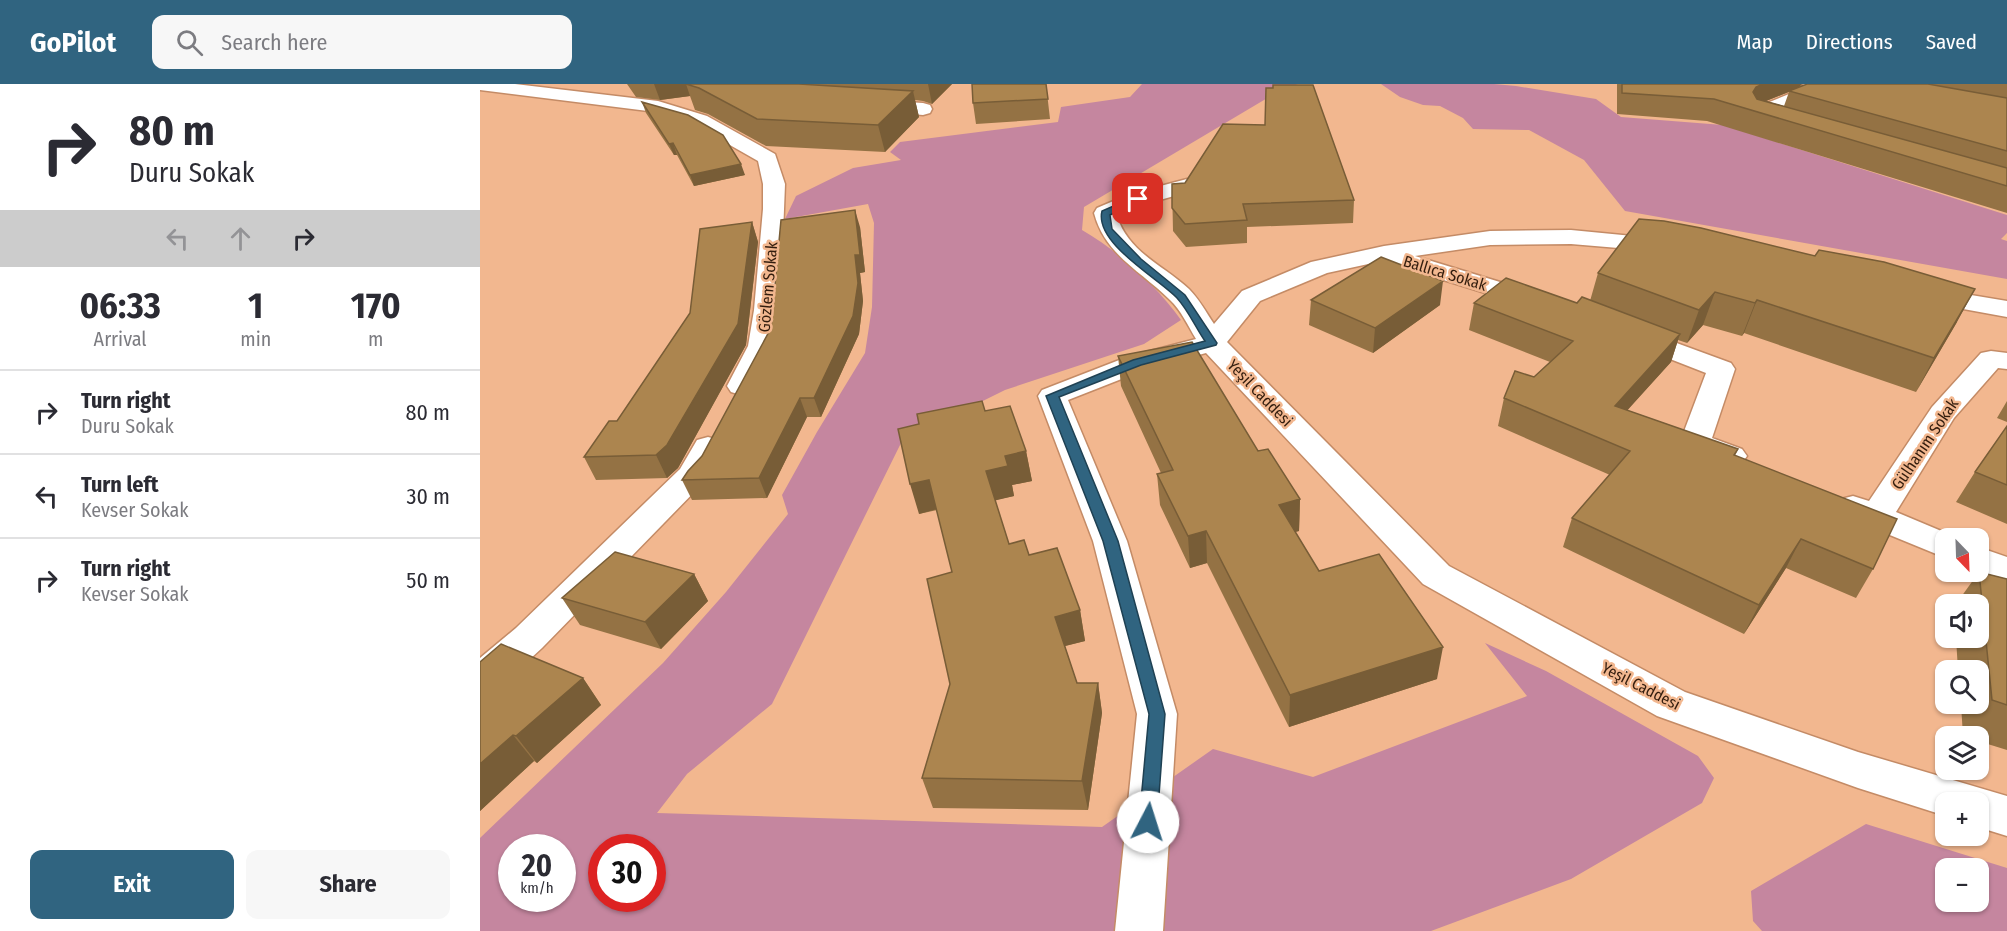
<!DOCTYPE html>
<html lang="en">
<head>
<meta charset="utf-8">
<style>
	body { margin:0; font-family:"Fira Sans Condensed",sans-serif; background:#f7f7f7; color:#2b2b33; height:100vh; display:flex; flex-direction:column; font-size:22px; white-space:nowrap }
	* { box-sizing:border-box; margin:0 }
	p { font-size:20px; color:#7c7c81 }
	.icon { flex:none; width:33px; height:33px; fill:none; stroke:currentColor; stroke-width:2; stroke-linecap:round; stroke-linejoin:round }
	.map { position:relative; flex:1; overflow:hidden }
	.panel { display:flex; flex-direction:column; background:#fff; width:480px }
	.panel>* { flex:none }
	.guide { background:#fff; color:#2b2b33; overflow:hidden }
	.needle { width:39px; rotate:157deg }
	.tools { position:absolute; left:1455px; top:444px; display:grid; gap:12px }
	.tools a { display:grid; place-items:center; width:54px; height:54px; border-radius:12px; background:#fff; box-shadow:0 2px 4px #0004; font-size:30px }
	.speed { position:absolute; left:18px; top:750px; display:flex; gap:12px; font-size:30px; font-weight:700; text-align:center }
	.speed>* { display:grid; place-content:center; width:78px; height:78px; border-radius:50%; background:#fff; box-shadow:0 2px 4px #0004; line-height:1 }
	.speed small { font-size:15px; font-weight:400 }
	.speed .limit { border:9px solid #d22; background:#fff; color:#111 }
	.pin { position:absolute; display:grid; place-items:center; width:51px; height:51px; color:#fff; margin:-26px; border-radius:12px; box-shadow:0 3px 9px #0006 }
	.me { position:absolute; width:66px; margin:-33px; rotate:5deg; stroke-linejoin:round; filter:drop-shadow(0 0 4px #0008) }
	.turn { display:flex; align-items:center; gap:21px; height:126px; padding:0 30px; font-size:27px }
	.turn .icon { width:78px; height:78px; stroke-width:2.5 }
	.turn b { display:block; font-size:42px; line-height:51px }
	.lanes { display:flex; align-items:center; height:57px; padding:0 30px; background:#0003; justify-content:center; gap:30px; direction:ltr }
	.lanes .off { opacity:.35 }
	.eta { display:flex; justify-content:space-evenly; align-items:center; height:102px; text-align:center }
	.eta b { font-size:36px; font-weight:700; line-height:42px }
	.cta { display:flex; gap:12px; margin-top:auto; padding:12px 30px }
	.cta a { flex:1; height:69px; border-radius:12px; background:#306480; color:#fff; font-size:24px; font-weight:700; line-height:69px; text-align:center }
	.cta a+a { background:#f7f7f7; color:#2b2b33 }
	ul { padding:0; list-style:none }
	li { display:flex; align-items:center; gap:18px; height:84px; padding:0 30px; border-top:2px solid #e1e1e2 }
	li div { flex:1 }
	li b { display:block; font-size:22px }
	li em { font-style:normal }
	header { display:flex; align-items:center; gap:36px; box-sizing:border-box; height:84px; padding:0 30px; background:#306480; color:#fff }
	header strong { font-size:28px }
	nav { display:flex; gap:33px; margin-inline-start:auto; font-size:21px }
	.search { width:420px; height:54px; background:#f7f7f7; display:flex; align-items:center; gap:15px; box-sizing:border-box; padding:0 21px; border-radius:12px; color:#7c7c81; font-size:22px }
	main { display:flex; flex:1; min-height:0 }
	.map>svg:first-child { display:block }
	.green { fill:#c5869f; fill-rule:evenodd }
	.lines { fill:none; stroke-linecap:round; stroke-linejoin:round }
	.minor-casing { stroke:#c48b66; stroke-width:3 }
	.minor { fill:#fff; fill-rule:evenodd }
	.wall { fill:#947244; fill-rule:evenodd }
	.shaded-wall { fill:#785d37 }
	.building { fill:#ac854f; stroke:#785d37; stroke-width:1.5 }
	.route { fill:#306480; stroke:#1f4153; stroke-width:1.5 }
	.labels { text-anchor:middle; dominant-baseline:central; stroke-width:5; stroke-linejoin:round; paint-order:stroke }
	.street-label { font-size:16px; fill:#331d0e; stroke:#f2b78f }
</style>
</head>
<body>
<header>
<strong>GoPilot</strong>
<div class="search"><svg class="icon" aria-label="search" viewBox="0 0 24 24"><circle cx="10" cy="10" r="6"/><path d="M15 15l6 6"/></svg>Search here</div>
<nav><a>Map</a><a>Directions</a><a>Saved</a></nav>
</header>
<main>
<section class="panel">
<div class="guide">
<div class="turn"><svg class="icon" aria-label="right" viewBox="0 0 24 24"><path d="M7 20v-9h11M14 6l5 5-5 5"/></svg><div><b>80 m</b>Duru Sokak</div></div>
<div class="lanes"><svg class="icon off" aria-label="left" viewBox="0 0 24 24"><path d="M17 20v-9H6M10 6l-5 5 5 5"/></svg><svg class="icon off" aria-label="ahead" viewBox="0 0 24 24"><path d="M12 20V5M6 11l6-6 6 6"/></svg><svg class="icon" aria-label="right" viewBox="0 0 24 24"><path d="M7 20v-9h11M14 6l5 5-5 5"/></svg></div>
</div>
<div class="eta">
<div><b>06:33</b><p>Arrival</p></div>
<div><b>1</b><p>min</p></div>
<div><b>170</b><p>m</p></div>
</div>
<ul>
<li><svg class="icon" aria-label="right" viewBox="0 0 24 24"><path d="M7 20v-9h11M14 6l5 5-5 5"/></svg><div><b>Turn right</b><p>Duru Sokak</p></div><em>80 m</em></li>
<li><svg class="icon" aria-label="left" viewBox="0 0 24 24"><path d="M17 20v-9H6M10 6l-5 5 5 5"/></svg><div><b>Turn left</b><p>Kevser Sokak</p></div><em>30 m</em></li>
<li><svg class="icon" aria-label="right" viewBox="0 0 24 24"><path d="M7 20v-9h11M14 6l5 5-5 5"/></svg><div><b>Turn right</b><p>Kevser Sokak</p></div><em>50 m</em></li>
</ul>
<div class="cta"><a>Exit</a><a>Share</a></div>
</section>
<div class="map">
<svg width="1527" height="847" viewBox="0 0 1527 847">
	<rect width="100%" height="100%" fill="#f2b78f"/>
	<path class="green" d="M662 0H818L801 6 604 123 602 146C641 169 675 200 701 236L664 260 525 306 422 357 292 620 207 690 177 729 622 743 733 665 833 693 1047 612 1005 559 1066 587 1218 672 1234 694 1222 719 1091 795 951 847H0V754L183 579 246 508 308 430 302 411 337 348 385 269 392 223 394 139 388 120 305 135 316 112 373 84 421 76 410 68 420 58 578 38 581 23 650 13ZM32 764H82V814H32ZM122 764H172V814H122Z
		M901 0H1014L1036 2 1116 15 1141 33 1243 41 1527 131V149L1521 155 1527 157V195L1145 127 1104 76 1049 46 993 45 983 34 960 22 943 21 920 13Z
		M1386 740 1527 784V847H1282L1273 837 1271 807ZM1466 784H1498V818H1466Z"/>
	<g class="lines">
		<g class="minor-casing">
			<path id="minor" d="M0 0H35L178 17 227 32 295 70 305 100 300 226 296 262 271 308 261 311 251 308 247 302 268 262 274 226 283 125V100L278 77 213 40 176 28 0 6Z
				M1324 0H1343L1331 14 1295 29 1305 32 1308 36 1305 40C1295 43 1274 39 1268 30L1270 26 1319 6Z
				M392 16 443 19 450 21 452 25 450 29 443 31 385 26 383 22 385 18Z
				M707 95 715 96 718 101 715 106 666 120 637 132C648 168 683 181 709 205 719 215 726 228 734 240L762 207 831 178 904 162 1010 147 1091 146 1194 156 1198 161 1194 166 1186 168 1091 160 1010 161 935 172 1066 212 1070 217 1066 222 1057 225 902 177 847 189 780 217 747 258 969 482 1205 608 1378 668 1527 712V752L1498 743V718H1466V732L1378 704 1177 632 943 500 726 269 667 285 588 316 647 457 697 630 683 847H635L657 630 613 457 558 312 562 306 647 273 716 255C708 242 701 226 690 216 661 187 625 171 614 129L617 124 650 110Z
				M1443 203 1527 217V233L1434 216 1430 211 1434 206Z
				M1153 243 1251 279 1255 285 1232 354 1262 365 1267 372 1262 379 1251 382 1204 365 1200 358 1226 289 1144 257 1140 251 1144 245Z
				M1511 267 1527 269V285L1518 284 1474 334 1416 428 1478 454H1466V474L1361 431 1357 423 1361 415 1373 412 1389 417 1452 323 1501 269Z
				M228 353 239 356 243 363 224 398 62 564 14 608 0 613V574L36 544 200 385 217 356Z
				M1498 463 1527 473V500L1495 488H1498Z"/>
		</g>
		<use href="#minor" class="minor"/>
	</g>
	<path class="wall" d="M147 0H472L452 20 443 17 435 16 439 33 405 68 286 62 228 30 215 26 210 12 180 16 156 13Z
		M566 0 570 35 496 40 493 19Z
		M1137 0H1322L1318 4 1327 0H1527V129L1227 37 1137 30ZM1309 8 1304 22 1286 17Z
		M162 18 265 91 214 102 197 71H194L166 29Z
		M692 100 874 116 873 139 767 143V159L706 163 693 147Z
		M272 138 278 158 266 261 198 384 187 394 116 396 104 373 137 337 210 229Z
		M380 143 385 188 380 189 383 217 379 250 341 333H327L287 414 212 416 202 396 222 372Z
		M1118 189 1477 238 1436 308 1264 249 1262 252 1223 241 1207 259 1198 256 1191 278 1147 326 1258 365 1255 372 1393 485 1376 514 1306 484 1264 550 1083 463 1092 434 1130 391 1018 342 1024 314 1054 293 1070 278 989 246 994 219H1097L1110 217Z
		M831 216 960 221 893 269 829 241Z
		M638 272 778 367 820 415 819 447 815 448 839 487 957 595 809 643 727 479 710 484 680 421 677 390 681 389 641 302Z
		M1527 317V338L1517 334Z
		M505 327 546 367 552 397 532 401 534 412 515 416 529 460 549 471 600 526 605 557 585 562 597 599H618L622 629 608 726 453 724 442 694 470 600 472 488 457 426 439 430Z
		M1527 342V440L1476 418 1495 388Z
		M1499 488 1527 495V666L1498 657V652H1483L1481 620H1498V586H1478L1476 554H1498V520H1476Z
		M214 490 228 517 181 565 100 541 82 514Z
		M0 578 103 594 121 621 57 679 54 677 0 727Z"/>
	<path class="shaded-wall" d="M174 0H206L210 12 180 16Z
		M448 0H472L452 20Z
		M1283 0H1322L1318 4 1269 24 1273 8 1276 3Z
		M433 7 439 33 405 68 398 41Z
		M193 59 197 71H194L189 60Z
		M261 80 265 91 214 102 210 91Z
		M375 126 380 143 385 188 380 189 383 217 379 250 341 333 334 314 375 171Z
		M272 138 278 158 266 261 198 384 187 394 176 371Z
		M963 197 960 221 893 269 895 244Z
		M1495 205 1477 238 1436 308 1454 274Z
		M1235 208 1223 241 1207 259 1219 226Z
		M1277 216 1264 249 1262 252 1275 219Z
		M1200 250 1191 278 1126 350 1135 322Z
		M320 314 327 333 287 414 279 394Z
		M546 367 552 397 532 401 534 412 513 417 506 387 525 372Z
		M449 396 457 425 439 430 430 400Z
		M820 415 819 447 798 452 799 421Z
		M726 447 727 479 710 484 708 452Z
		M1321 455 1306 484 1264 550 1279 521Z
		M214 490 228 517 181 565 165 538Z
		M600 526 605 557 581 563 575 533Z
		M963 563 957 595 809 643 810 611Z
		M103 594 121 621 57 679 36 652Z
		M618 599 622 629 608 726 602 697Z
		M33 651 54 677 0 727V680Z"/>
	<path class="building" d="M206 0H319L433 7 398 41 277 35 219 4Z
		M492 0H566L568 15 493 19Z
		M1142 0H1283L1276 3 1273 8 1277 15 1527 84V102L1234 15 1142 9Z
		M1327 0H1448L1527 14V67L1309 7Z
		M793 1H833L874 116 763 120 767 136 705 140 692 124V100L705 99 743 40 785 41 786 4H793Z
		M162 18 208 31 243 51 261 80 210 91 193 59 189 60Z
		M375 126 380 171H375L378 199 373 232 334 314H320L279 394 202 396 208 387 222 372 291 244 301 136Z
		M1159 135 1184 137 1221 144 1335 172 1339 166 1404 178 1495 205 1454 274 1277 216 1275 219 1235 208 1219 226 1118 189Z
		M272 138 258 240 187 361 176 371 104 373 129 337H137L210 229 220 145Z
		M901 173 963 197 895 244 831 216Z
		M1026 194 1097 219 1102 213 1200 250 1135 322 1258 365 1254 371 1417 435 1393 485 1321 455 1279 521 1092 434 1150 367 1024 314 1035 287 1054 293 1093 257 994 219Z
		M712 258 778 367 788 365 820 415 799 421 839 487 899 470 963 563 810 611 726 447 708 452 677 390 693 386 638 272Z
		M502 317 505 327 530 322 546 367 525 372 528 382 506 387 529 460 544 456 549 471 577 464 600 526 575 533 597 599H618L602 697 442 694 470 600 447 495 472 488 449 396 430 400 418 345 439 340 437 330Z
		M1527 342V401L1495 388Z
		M135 468 214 490 165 538 82 514Z
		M1499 488 1527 495V621L1512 616Z
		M21 560 103 594 36 652 33 651 0 680V578Z"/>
	<path class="route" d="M654 113 662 115 630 131 632 145 661 175 705 211 737 259 736 261 661 281 579 313 638 457 685 630 677 738 674 744 668 747 661 744 659 738 669 630 623 457 566 312 653 276 725 257C716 244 708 226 697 214 678 194 614 159 622 127Z"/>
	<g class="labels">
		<g class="street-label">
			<text transform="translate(965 189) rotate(17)">Ballıca Sokak</text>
			<text transform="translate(288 203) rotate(-85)">Gözlem Sokak</text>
			<text transform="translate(780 309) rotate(46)">Yeşil Caddesi</text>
			<text transform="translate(1445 360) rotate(-56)">Gülhanım Sokak</text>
			<text transform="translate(1161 602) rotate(27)">Yeşil Caddesi</text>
		</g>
	</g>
</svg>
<div class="tools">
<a><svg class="needle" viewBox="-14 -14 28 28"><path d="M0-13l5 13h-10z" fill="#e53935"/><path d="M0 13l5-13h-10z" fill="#7c7c81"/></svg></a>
<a><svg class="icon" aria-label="sound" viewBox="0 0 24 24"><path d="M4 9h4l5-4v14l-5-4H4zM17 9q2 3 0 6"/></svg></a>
<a><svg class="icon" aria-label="search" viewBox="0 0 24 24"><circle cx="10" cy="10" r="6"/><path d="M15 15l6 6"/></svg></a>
<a><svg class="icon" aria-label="layers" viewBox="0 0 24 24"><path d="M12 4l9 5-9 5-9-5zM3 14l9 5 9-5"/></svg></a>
<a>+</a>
<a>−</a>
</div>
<div class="speed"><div>20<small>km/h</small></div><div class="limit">30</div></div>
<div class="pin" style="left:658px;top:115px;background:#d93025"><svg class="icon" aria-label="arrive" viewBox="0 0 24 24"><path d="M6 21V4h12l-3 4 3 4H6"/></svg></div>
<svg class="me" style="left:668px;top:738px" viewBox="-20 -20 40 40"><circle r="19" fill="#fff"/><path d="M0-13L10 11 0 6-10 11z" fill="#306480"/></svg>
</div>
</main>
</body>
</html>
